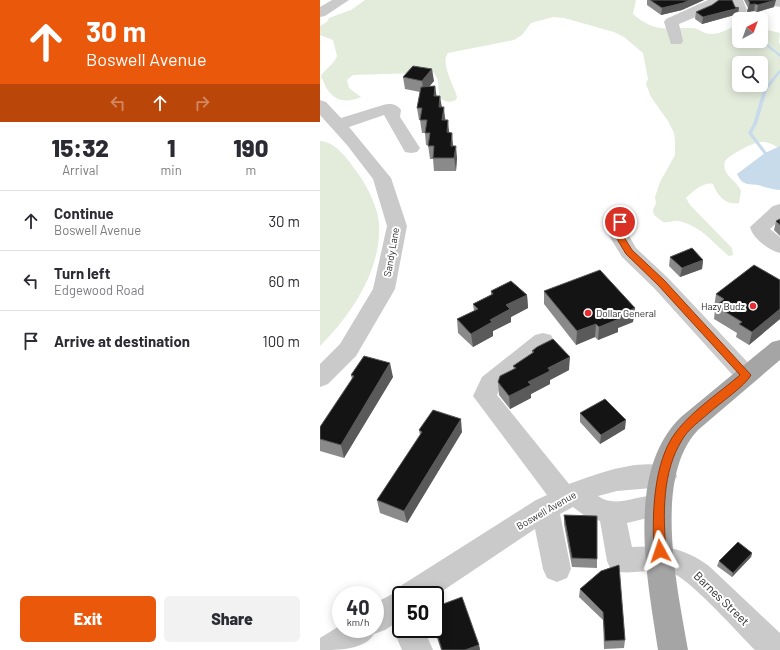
<!DOCTYPE html>
<html lang="en">
<head>
<meta charset="utf-8">
<style>
	body { margin:0; font-family:Barlow,sans-serif; background:#f2f2f3; color:#2b2b33; height:100vh; display:flex; flex-direction:column; font-size:15px; white-space:nowrap }
	* { box-sizing:border-box; margin:0 }
	p { font-size:13px; color:#7c7c81 }
	.icon { flex:none; width:22px; height:22px; fill:none; stroke:currentColor; stroke-width:2; stroke-linecap:round; stroke-linejoin:round }
	.map { position:relative; flex:1; overflow:hidden }
	.panel { display:flex; flex-direction:column; background:#fff; width:320px }
	.panel>* { flex:none }
	.banner { background:#ea580c; color:#fff; overflow:hidden }
	.needle { width:26px; rotate:41deg }
	.fabs { position:absolute; left:412px; top:12px; display:grid; gap:8px }
	.fabs a { display:grid; place-items:center; width:36px; height:36px; border-radius:6px; background:#fff; box-shadow:0 2px 10px #0003; font-size:20px }
	.speed { position:absolute; left:12px; top:586px; display:flex; gap:8px; font-size:20px; font-weight:700; text-align:center }
	.speed>* { display:grid; place-content:center; width:52px; height:52px; border-radius:50%; background:#fff; box-shadow:0 2px 10px #0003; line-height:1 }
	.speed small { font-size:10px; font-weight:400 }
	.speed .limit { border:2px solid #111; border-radius:6px; background:#fff; color:#111 }
	.pin { position:absolute; display:grid; place-items:center; width:34px; height:34px; color:#fff; margin:-17px; border:2px solid #fff; border-radius:50%; box-shadow:0 1px 4px #0007 }
	.me { position:absolute; width:44px; margin:-22px; rotate:355deg; stroke-linejoin:round; filter:drop-shadow(0 0 3px #0008) }
	.turn { display:flex; align-items:center; gap:14px; height:84px; padding:0 20px; font-size:18px }
	.turn .icon { width:52px; height:52px; stroke-width:2.5 }
	.turn b { display:block; font-size:28px; line-height:34px }
	.lanes { display:flex; align-items:center; height:38px; padding:0 20px; background:#0003; justify-content:center; gap:20px; direction:ltr }
	.lanes .off { opacity:.35 }
	.eta { display:flex; justify-content:space-evenly; align-items:center; height:68px; text-align:center }
	.eta b { font-size:24px; font-weight:800; line-height:28px }
	.action { display:flex; gap:8px; margin-top:auto; padding:8px 20px }
	.action a { flex:1; height:46px; border-radius:6px; background:#ea580c; color:#fff; font-size:16px; font-weight:800; line-height:46px; text-align:center }
	.action a+a { background:#f2f2f3; color:#2b2b33 }
	ul { padding:0; list-style:none }
	li { display:flex; align-items:center; gap:12px; height:60px; padding:0 20px; border-top:1px solid #e1e1e2 }
	li div { flex:1 }
	li b { display:block; font-size:15px }
	li em { font-style:normal }
	main { display:flex; flex:1; min-height:0 }
	.map>svg:first-child { display:block }
	.green { fill:#e3ebdb; fill-rule:evenodd }
	.water { fill:#c7dbeb }
	.lines { fill:none; stroke-linecap:round; stroke-linejoin:round }
	.stream { fill:#c7dbeb; fill-rule:evenodd }
	.minor { fill:#cacaca; fill-rule:evenodd }
	.major { fill:#a5a5a5; fill-rule:evenodd }
	.wall { fill:#8a8a8a }
	.shaded-wall { fill:#5a5a5a }
	.building { fill:#141414; stroke:#5a5a5a }
	.route { fill:#ea580c; stroke:#983908 }
	.poi-dot { fill:#e62e32; stroke:#fff; stroke-width:1.5 }
	.labels { text-anchor:middle; dominant-baseline:central; stroke-width:4; stroke-linejoin:round; paint-order:stroke }
	.street-label { font-size:10px; fill:#2d2d2d; stroke:#fff }
	.poi-label { font-size:10px; fill:#2d2d2d; stroke:#fff; text-anchor:end }
	.near-street-label { font-size:12px; fill:#2d2d2d; stroke:#fff }
</style>
</head>
<body>
<main>
<section class="panel">
<div class="banner">
<div class="turn"><svg class="icon" aria-label="ahead" viewBox="0 0 24 24"><path d="M12 20V5M6 11l6-6 6 6"/></svg><div><b>30 m</b>Boswell Avenue</div></div>
<div class="lanes"><svg class="icon off" aria-label="left" viewBox="0 0 24 24"><path d="M17 20v-9H6M10 6l-5 5 5 5"/></svg><svg class="icon" aria-label="ahead" viewBox="0 0 24 24"><path d="M12 20V5M6 11l6-6 6 6"/></svg><svg class="icon off" aria-label="right" viewBox="0 0 24 24"><path d="M7 20v-9h11M14 6l5 5-5 5"/></svg></div>
</div>
<div class="eta">
<div><b>15:32</b><p>Arrival</p></div>
<div><b>1</b><p>min</p></div>
<div><b>190</b><p>m</p></div>
</div>
<ul>
<li><svg class="icon" aria-label="ahead" viewBox="0 0 24 24"><path d="M12 20V5M6 11l6-6 6 6"/></svg><div><b>Continue</b><p>Boswell Avenue</p></div><em>30 m</em></li>
<li><svg class="icon" aria-label="left" viewBox="0 0 24 24"><path d="M17 20v-9H6M10 6l-5 5 5 5"/></svg><div><b>Turn left</b><p>Edgewood Road</p></div><em>60 m</em></li>
<li><svg class="icon" aria-label="arrive" viewBox="0 0 24 24"><path d="M6 21V4h12l-3 4 3 4H6"/></svg><div><b>Arrive at destination</b></div><em>100 m</em></li>
</ul>
<div class="action"><a>Exit</a><a>Share</a></div>
</section>
<div class="map">
<svg width="460" height="650" viewBox="0 0 460 650">
	<rect width="100%" height="100%" fill="#fff"/>
	<path class="green" d="M45 0H316L313 14C335 33 346 28 372 28 378 28 383 33 389 34 399 35 410 28 419 24V41H441V24L448 30 460 33 459 42 460 45V149C456 146 450 143 445 142 436 140 411 154 405 161 401 175 416 179 421 191L419 203C406 206 397 195 393 184 384 181 372 192 366 198L370 205 412 248 413 255 409 256C393 243 381 226 359 221 354 220 349 223 343 222L334 215 333 210 336 203 335 197 340 182 355 155V141L354 133 348 121 331 97 326 84 328 79 323 53 304 37 294 32 244 18 233 17 211 23 202 35 194 40 128 53C120 63 134 86 137 97L136 100C130 103 124 102 119 97L118 80 114 73 110 71 98 73 33 75 27 80 29 88 41 97C28 103 15 102 7 89 4 84 4 81 1 77 2 71 13 66 17 56L13 40 0 35V26L7 22 9 18 31 10ZM419 63H441V85H419Z
		M0 141C15 142 26 157 34 168 46 183 57 205 59 223 62 270 31 315 0 346Z"/>
	<path class="water" d="M460 146V190C452 189 445 187 438 185 427 184 422 185 417 174L445 153Z"/>
	<g class="lines">
		<path class="stream" d="M441 39 460 54V57L440 41H441Z
			M459 70H460V73L447 90 437 124 432 133 447 153 445 154H444L428 133 433 124 443 90Z"/>
		<path class="minor" d="M12 0H29L5 16 0 17V7Z
			M388 0H405L390 11 359 24 363 41 361 44H351L344 22 346 19Z
			M409 0H423L427 10 425 13H415Z
			M449 0H460V7L455 6Z
			M0 100 6 102 21 118 63 105C70 103 77 104 81 110L80 117 100 148 97 152 91 153 85 152 64 115 29 127 71 178 87 226 75 289 36 356 8 384 0 387V364L20 344 53 289 67 226 53 179 27 145 0 115Z
			M460 204V220L450 229 460 237V253C449 250 433 239 430 227L453 206Z
			M300 216 307 218 310 222 308 234 316 248 348 278 434 369 438 375 434 381 426 384 418 381 334 288 302 257 288 234 290 222 293 218Z
			M223 333 231 335 234 341 231 347 180 388 177 395 249 484C280 473 320 457 353 468L357 476 353 484 344 487 297 491 278 496C298 511 325 489 348 497L352 505 348 513 307 523 312 547C344 545 363 547 389 566L460 633V650H435C418 633 371 580 352 573 332 566 311 577 291 570L287 561 280 521 265 516 253 507 240 514 251 569 247 578 237 582 227 578 223 569 215 529 115 596 81 595V629H104L113 650H82L73 629 76 623 65 630 54 634C45 650 18 650 0 650V638L21 625V629H55V603L80 590 82 585 216 500 227 495 153 396 162 377 215 335Z"/>
		<path class="major" d="M460 340V360L378 430C332 478 358 591 368 650H338C328 581 304 472 361 417L452 342Z"/>
	</g>
	<path class="wall" d="M327 0H384L362 10 341 15 327 5Z
		M424 0H455L454 7 437 12 434 11 427 12 428 8Z
		M376 12 418 14 382 24 375 19Z
		M83 77 114 81 109 86H115L116 96 122 107 137 158 136 171H114L113 159H110L108 145H106L105 133H102L100 120H99L97 108 100 92 85 89Z
		M460 219V236L454 230 456 221Z
		M350 257 383 260 382 269 360 277 349 266Z
		M460 280V319L429 345 416 337 417 333 394 319 395 309 394 308 396 294Z
		M171 291 207 295 208 308 191 317V322L173 331V336L153 347 138 333 137 319 154 311 153 304 171 295Z
		M224 291 315 308 313 322 298 328V332L278 340 275 337 256 345 224 304Z
		M212 351 249 370 230 380V384L211 394V398L190 409 179 395 178 382 194 369 193 366 212 353Z
		M31 375 73 377 24 458 0 451V427L32 379Z
		M260 413 305 429 280 444 260 422Z
		M99 430 142 432 87 523 60 513 57 500 100 435Z
		M244 515 277 559V568L252 567 244 524Z
		M432 553 431 557 412 577 397 566 399 561Z
		M299 565 305 640 304 648 284 649 283 620 259 597 260 589Z
		M115 607 159 645 160 650H121L114 629H115Z"/>
	<path class="shaded-wall" d="M370 0H384L362 10 341 15 342 8Z
		M456 0 454 7 437 12 438 5Z
		M435 4 434 11 427 12 429 5Z
		M419 8 418 14 382 24 383 17Z
		M112 69 114 81 104 93 102 81Z
		M115 86 117 99 114 96Z
		M120 96 122 108 119 107Z
		M124 107 125 120H122Z
		M128 120 129 132H127Z
		M132 133 133 145 132 158 131 146Z
		M136 146 137 158 136 171 134 158Z
		M383 260 382 269 360 277 362 268Z
		M207 295 208 308 191 317V322L173 331V336L153 347 151 334 186 305Z
		M315 308 313 322 298 328V332L278 340 279 327 296 316Z
		M460 309V319L429 345 432 332Z
		M276 324 275 337 256 345 257 331Z
		M250 357 249 370 230 380V384L211 394V398L190 409 189 396 228 368Z
		M70 363 73 377 24 458 21 445Z
		M141 419 142 432 87 523 84 511Z
		M306 420 305 429 280 444 281 435Z
		M432 553 431 557 412 577 413 573Z
		M159 645 160 650H145Z"/>
	<path class="building" d="M330 0H370L363 3 342 8Z
		M399 0H412L415 7 419 8 383 17 376 12 392 5Z
		M428 0H456L438 5 435 4 429 5 430 3Z
		M93 66 112 69 102 81 83 77Z
		M115 86 114 96H120L119 107H124L122 120H128L127 132 132 133 131 146H136L134 158H113L114 146H108L110 133H105L107 120H100L102 108H97L101 87Z
		M460 219V225L456 221Z
		M372 248 383 260 362 268 350 257Z
		M434 265 460 280V309L432 332 419 324 422 322 396 306 404 299 396 294Z
		M280 270 315 308 296 316 299 319 279 327 276 324 257 331 224 291Z
		M191 281 207 295 186 305 190 309 170 320 172 322 151 334 137 319 158 309 153 304 173 294 171 291Z
		M233 339 250 357 228 368 230 371 208 382 211 385 189 396 178 382 180 376 196 368 193 366 214 352 212 351 217 347Z
		M44 356 70 363 21 445 0 439V427L34 376 31 375Z
		M285 399 306 420 281 435 260 413Z
		M113 410 141 419 84 511 57 500 102 432 99 430Z
		M244 515 277 516V559L252 558Z
		M418 542 432 553 413 573 399 561Z
		M299 565 305 640 285 641 283 612 260 589 281 571Z
		M142 597 159 645 145 650H122L115 628V607Z"/>
	<path class="route" d="M297 220H303L304 222 302 234 312 250 344 280 431 375C425 386 400 403 390 412 380 421 368 429 362 440 342 472 343 515 346 551L344 555 340 556 336 555 334 551C332 516 333 462 356 432 373 410 399 393 420 375L338 285 306 254 294 234Z"/>
	<g class="poi-dot">
		<circle cx="433" cy="306" r="4"/>
		<circle cx="268" cy="313" r="4"/>
	</g>
	<g class="labels">
		<g class="street-label">
			<text transform="translate(71 252) rotate(-80)">Sandy Lane</text>
			<text transform="translate(226 510) rotate(-30)">Boswell Avenue</text>
		</g>
		<g class="poi-label">
			<text x="425" y="306">Hazy Budz</text>
			<text x="276" y="313" text-anchor="start">Dollar General</text>
		</g>
		<g class="near-street-label">
			<text transform="translate(402 598) rotate(44)">Barnes Street</text>
		</g>
	</g>
</svg>
<div class="fabs">
<a><svg class="needle" viewBox="-14 -14 28 28"><path d="M0-13l5 13h-10z" fill="#e53935"/><path d="M0 13l5-13h-10z" fill="#7c7c81"/></svg></a>
<a><svg class="icon" aria-label="search" viewBox="0 0 24 24"><circle cx="10" cy="10" r="6"/><path d="M15 15l6 6"/></svg></a>
</div>
<div class="speed"><div>40<small>km/h</small></div><div class="limit">50</div></div>
<div class="pin" style="left:300px;top:222px;background:#d93025"><svg class="icon" aria-label="arrive" viewBox="0 0 24 24"><path d="M6 21V4h12l-3 4 3 4H6"/></svg></div>
<svg class="me" style="left:340px;top:551px" viewBox="-20 -20 40 40"><path d="M0-17L14 15 0 8-14 15z" fill="#ea580c" stroke="#fff" stroke-width="4"/></svg>
</div>
</main>
</body>
</html>
